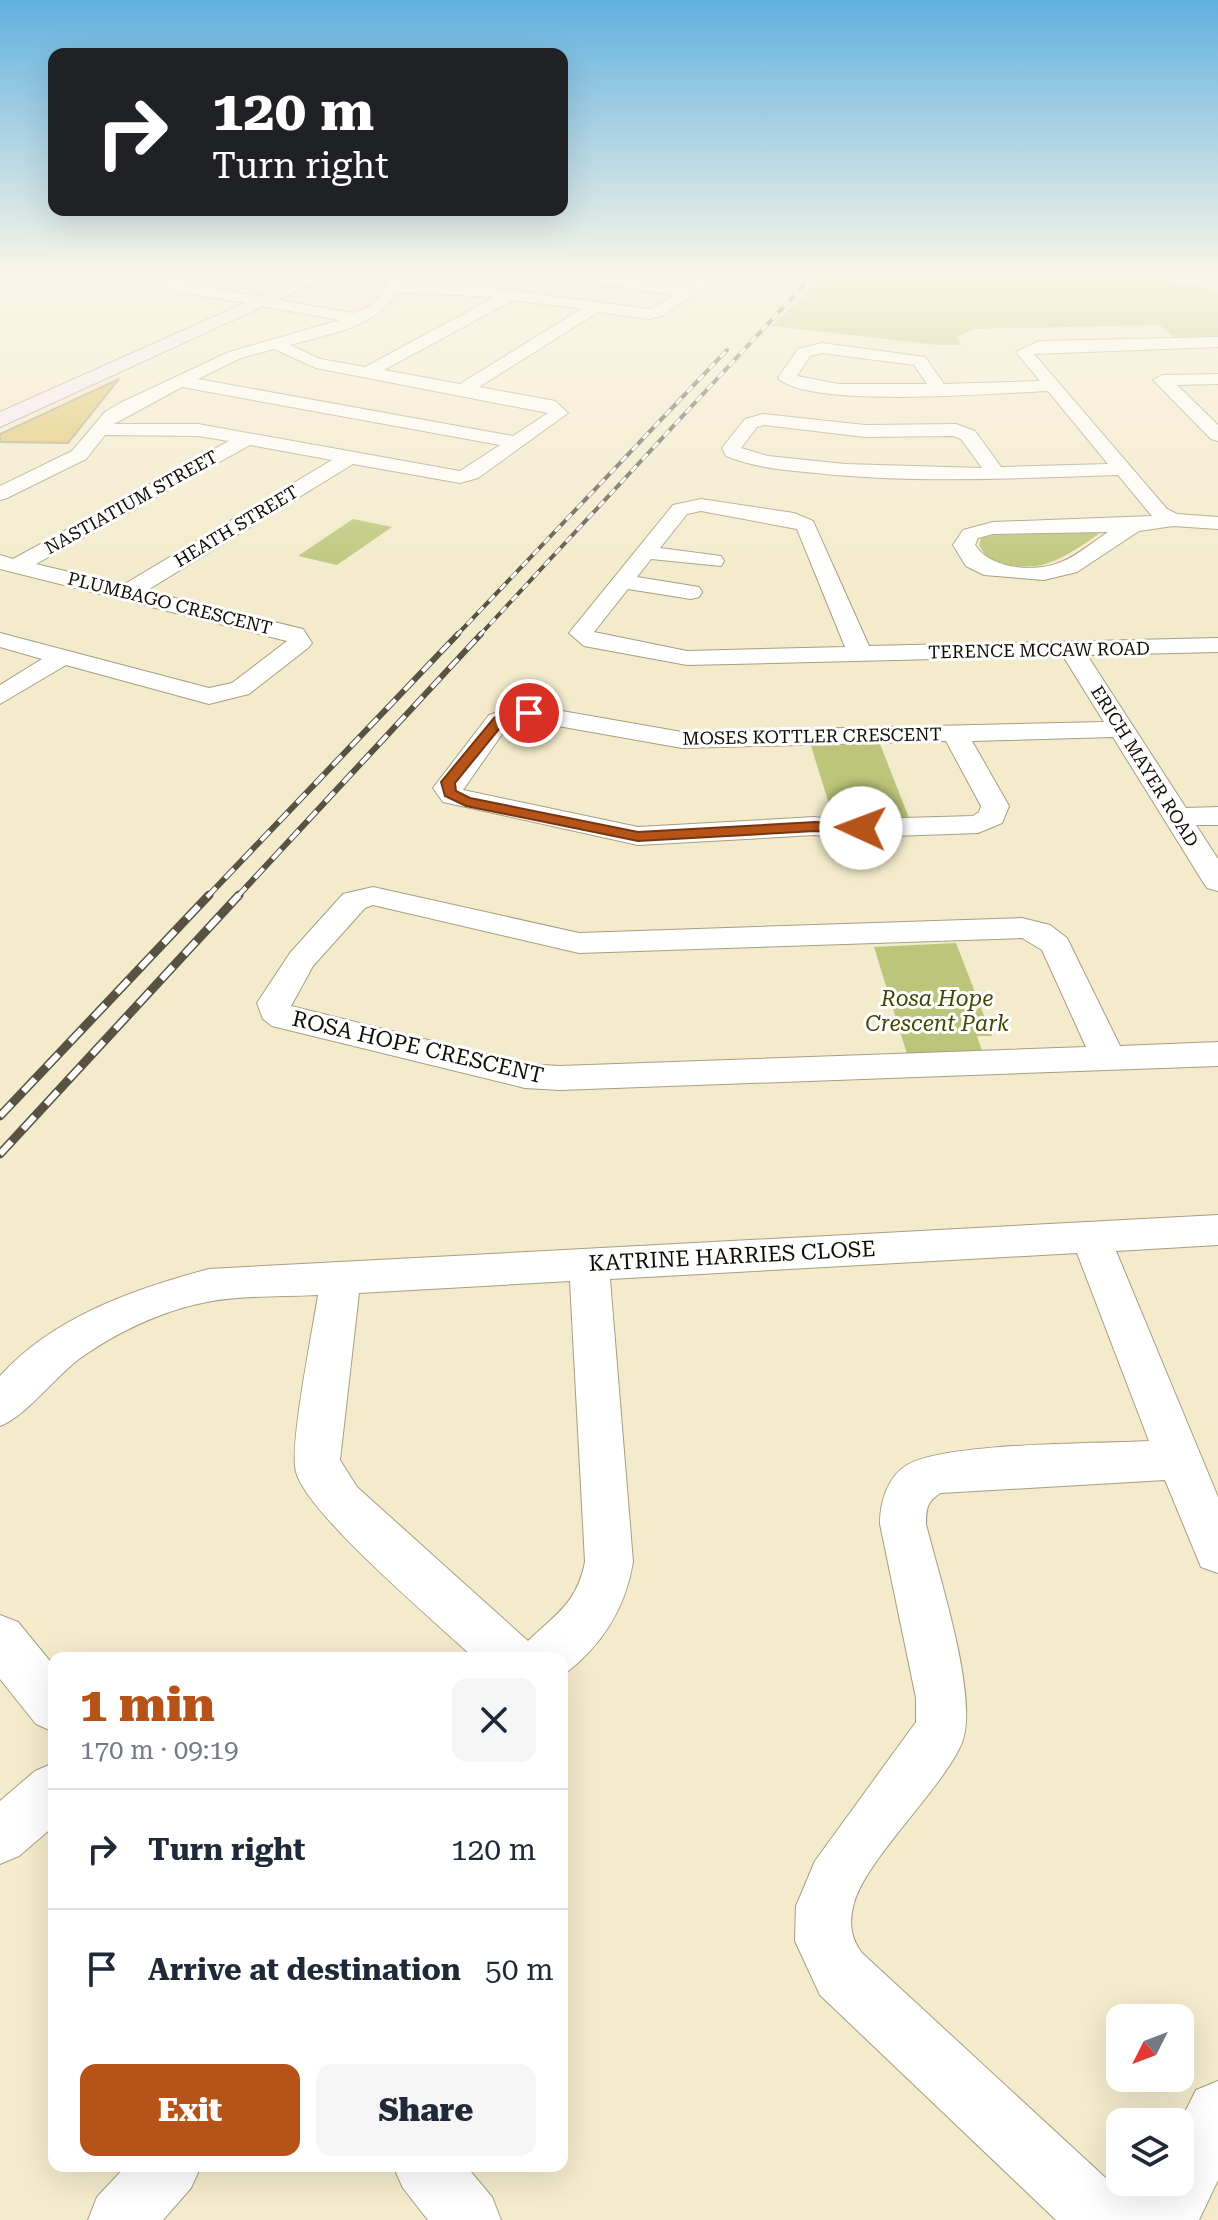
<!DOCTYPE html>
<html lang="en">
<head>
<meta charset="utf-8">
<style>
	body { margin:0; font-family:"Roboto Serif",serif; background:#f6f6f7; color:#1f2937; height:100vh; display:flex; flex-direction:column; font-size:30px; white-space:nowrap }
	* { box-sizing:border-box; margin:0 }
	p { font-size:26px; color:#747a83 }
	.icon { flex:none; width:44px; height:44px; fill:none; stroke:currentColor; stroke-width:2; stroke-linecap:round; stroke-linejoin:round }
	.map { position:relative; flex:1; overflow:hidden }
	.sheet { position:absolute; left:48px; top:1652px; width:520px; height:520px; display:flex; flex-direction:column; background:#fff; border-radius:16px; box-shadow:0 8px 32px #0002 }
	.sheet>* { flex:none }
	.top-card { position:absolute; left:48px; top:48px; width:520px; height:168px; border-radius:16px; box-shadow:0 8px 32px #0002; background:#202124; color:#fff; overflow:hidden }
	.needle { width:52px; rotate:228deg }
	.controls { position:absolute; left:1106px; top:2004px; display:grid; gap:16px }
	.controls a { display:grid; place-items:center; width:88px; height:88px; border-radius:16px; background:#fff; box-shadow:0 8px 32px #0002; font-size:40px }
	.pin { position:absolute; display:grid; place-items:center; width:68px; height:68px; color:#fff; margin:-34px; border:4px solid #fff; border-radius:50%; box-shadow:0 2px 8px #0007 }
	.me { position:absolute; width:88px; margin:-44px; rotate:272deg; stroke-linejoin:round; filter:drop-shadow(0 0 6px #0008) }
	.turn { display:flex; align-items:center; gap:28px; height:168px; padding:0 32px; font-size:36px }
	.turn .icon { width:104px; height:104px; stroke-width:2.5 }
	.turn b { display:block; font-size:56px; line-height:68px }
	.round { display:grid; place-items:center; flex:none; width:84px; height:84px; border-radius:16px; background:#f6f6f7 }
	.headline { display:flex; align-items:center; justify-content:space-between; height:136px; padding:0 32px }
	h1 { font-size:48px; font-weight:800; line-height:60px; color:#b65318 }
	.action { display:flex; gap:16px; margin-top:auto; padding:16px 32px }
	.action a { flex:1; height:92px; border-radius:16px; background:#b65318; color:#fff; font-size:32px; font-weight:800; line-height:92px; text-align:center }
	.action a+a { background:#f6f6f7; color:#1f2937 }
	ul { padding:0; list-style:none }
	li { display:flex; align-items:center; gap:24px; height:120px; padding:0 32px; border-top:2px solid #e0e1e3 }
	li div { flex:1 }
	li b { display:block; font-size:30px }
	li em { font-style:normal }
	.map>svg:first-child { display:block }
	.commercial { fill:#eedae9 }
	.green { fill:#bcc67a }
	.building { fill:#dec367; stroke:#aea588; stroke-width:2 }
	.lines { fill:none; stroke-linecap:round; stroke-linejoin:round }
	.minor-casing { stroke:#a79e81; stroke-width:2 }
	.secondary-casing { stroke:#a79e81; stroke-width:2 }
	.minor { fill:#fff; fill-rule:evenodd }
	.secondary { fill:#faeafd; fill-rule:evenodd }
	.rail-far2-casing { stroke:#575242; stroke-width:4 }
	.rail-far1-casing { stroke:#575242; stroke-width:6 }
	.rail-casing { stroke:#575242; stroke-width:9 }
	.rail-far2 { stroke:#fff; stroke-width:3; stroke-dasharray:8; stroke-linecap:butt }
	.rail-far1 { stroke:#fff; stroke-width:4; stroke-dasharray:13; stroke-linecap:butt }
	.rail { stroke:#fff; stroke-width:6; stroke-dasharray:17; stroke-linecap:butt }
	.route { fill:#b65318; stroke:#763610; stroke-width:2 }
	.labels { text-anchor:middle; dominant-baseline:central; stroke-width:6; stroke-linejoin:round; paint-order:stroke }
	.far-street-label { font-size:18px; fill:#100c04; stroke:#fff }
	.park-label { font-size:22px; font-style:italic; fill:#414700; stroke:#fff }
	.street-label { font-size:22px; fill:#100c04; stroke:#fff }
</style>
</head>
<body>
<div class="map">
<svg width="1218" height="2220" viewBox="0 0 1218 2220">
	<rect width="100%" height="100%" fill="#f4ebcc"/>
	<path class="commercial" d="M76 273H261L223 289 192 295 196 302 108 287Z"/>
	<path class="green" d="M826 273H1133L1218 291V340H1177L1160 325 974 329 956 337 961 345H937L772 326Z
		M353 519 392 527 337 565 298 556Z
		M1093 532 1099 534C1057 562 1038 577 987 558L979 545 981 538 994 535Z
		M880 744 909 818 834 820 811 746Z
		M956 943 992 1036H977L982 1051 907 1054 874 947Z"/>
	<path class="building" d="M119 379 68 443 0 442V434Z"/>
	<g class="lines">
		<g class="minor-casing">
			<path id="minor" d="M181 273H201L181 283 353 313C360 310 372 307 376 301 394 282 380 273 413 273L400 284 466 285 650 309 676 295 553 277 546 273H584L687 287 709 273H726L664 315 650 319 598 312 479 387 555 401 568 413 478 478 460 483 353 464 146 591 303 629 312 643 308 648 249 694 209 704 66 665 0 704V685L42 659 0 647V633L209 688 232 683 287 641 0 569V555L13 559 229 441 198 436 105 435 86 459 7 498 0 500V486L72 451 105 412 120 403 229 352 340 320 165 289 163 286 169 278ZM396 292 495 297 365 367 320 359 290 345C325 335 379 327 396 292ZM513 300 581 309 460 384 384 370ZM274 349 316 368 548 413 513 436 198 379 241 358ZM182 387 500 445 460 471 198 424H114ZM250 445 332 460 123 585 36 564Z
				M1218 337V347L1034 354 1167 509 1177 514 1218 517V529L1173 526 1139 531 1077 572 1044 580 984 575 966 566 953 545 963 530 993 522 1152 516 1118 475C1017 478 917 484 816 473 786 470 755 468 726 456L722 448 745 419 763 414 865 425 956 424 975 431 1001 467 1108 464 1048 391C999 393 808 409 778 378L798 349 822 343 925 357 944 384 1040 381 1016 352 1039 341ZM822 353 914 365 927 384H839L797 376 810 356ZM764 425 865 437 953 436 961 439 982 468 845 464 768 456 741 448 757 427ZM1108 532C1093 542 1077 556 1061 562 1035 573 990 569 975 545L978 538 993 534Z
				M1218 374V384L1177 385 1218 425V441L1211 439 1153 380 1162 375Z
				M701 499 794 513 813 521 869 646 1218 638V652L1087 655 1186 808 1218 807V825H1196L1218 859V891L1207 888 1203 882 1113 737 972 741 1009 806 1002 823 978 833 835 838 815 835 638 845 443 802 433 788 489 715 522 704 682 732 1104 722 1063 656 687 665 584 646 569 633 573 628 673 505ZM701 511 797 529 845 647 687 651 594 632 628 589 691 599 699 597 702 592 699 587 637 577 651 559 721 566 724 561 721 556 660 548 687 514ZM524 720 682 748 946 741 981 806 979 812 973 816 835 820 815 817 638 827 463 790 507 727Z
				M373 887 579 933 1022 918 1050 925 1067 938 1120 1046 1218 1042V1066L560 1090 525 1088 272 1026 263 1019 257 1003 290 953 343 894ZM373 905 579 953 1022 938 1042 950 1086 1047 560 1066 525 1064 291 1006 313 966 365 908Z
				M1218 1215V1245L1116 1251 1218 1497V1573L1201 1567 1165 1480 941 1493C927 1501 926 1509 926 1524 938 1574 981 1702 961 1745 939 1793 862 1863 853 1907 849 1925 851 1938 862 1953L1109 2181 1131 2194 1149 2182H1180V2122L1196 2090 1218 2081V2180L1199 2220H1056L820 1995 795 1941 796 1906 815 1861 916 1722V1698L880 1524C880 1503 887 1477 907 1465 946 1442 1097 1444 1149 1441L1077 1253 610 1279 633 1562C625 1610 601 1647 562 1676V1658H474C436 1622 308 1515 296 1472 289 1446 313 1329 318 1295 282 1297 243 1295 207 1302 163 1310 115 1333 79 1359 54 1378 25 1417 0 1426V1376C53 1317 134 1289 209 1269ZM570 1281 585 1562C577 1603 556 1614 528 1641L357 1487 340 1460 359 1293Z
				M0 1615 18 1622 54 1666V1732L36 1724 0 1679Z
				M54 1763V1826L19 1856 0 1864V1801L35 1771Z
				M126 2166H201L191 2188 163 2220H88L97 2197Z
				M393 2166H466L492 2197 501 2220H428L403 2188Z"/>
		</g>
		<g class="secondary-casing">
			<path id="secondary" d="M312 273H336L0 427V412Z
				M1143 273H1179L1218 281V291L1152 278Z"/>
		</g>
		<use href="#minor" class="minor"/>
		<use href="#secondary" class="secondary"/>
		<g class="rail-far2-casing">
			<path id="rail-far2" d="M456 636 727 350
				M479 636 815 273"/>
		</g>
		<g class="rail-far1-casing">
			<path id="rail-far1" d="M207 897 458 634
				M237 897 481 634"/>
		</g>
		<g class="rail-casing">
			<path id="rail" d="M0 1116 209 895
				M0 1154 239 895"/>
		</g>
		<use href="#rail-far2" class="rail-far2"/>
		<use href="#rail-far1" class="rail-far1"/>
		<use href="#rail" class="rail"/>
	</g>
	<linearGradient id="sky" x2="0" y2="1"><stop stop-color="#61b1e0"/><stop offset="0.47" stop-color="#faf6e8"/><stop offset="1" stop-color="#faf6e8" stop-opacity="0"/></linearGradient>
	<rect width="1218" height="584" fill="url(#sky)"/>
	<path class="route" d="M529 709 536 713 534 715 511 718 503 724 455 783 456 791 470 798 638 832 815 822 861 824 869 828 861 833 815 831 638 841 466 806 445 796 441 782 494 718 503 712Z"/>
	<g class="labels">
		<g class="far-street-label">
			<text transform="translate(131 502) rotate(-29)">NASTIATIUM STREET</text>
			<text transform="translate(236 526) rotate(-31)">HEATH STREET</text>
			<text transform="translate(170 603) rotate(14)">PLUMBAGO CRESCENT</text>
			<text transform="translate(1039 650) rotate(-1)">TERENCE MCCAW ROAD</text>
			<text transform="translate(812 736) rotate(-1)">MOSES KOTTLER CRESCENT</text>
			<text transform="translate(1145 766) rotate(58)">ERICH MAYER ROAD</text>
		</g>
		<g class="park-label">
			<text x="937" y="998">Rosa Hope<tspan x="937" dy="25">Crescent Park</tspan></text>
		</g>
		<g class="street-label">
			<text transform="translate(418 1047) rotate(13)">ROSA HOPE CRESCENT</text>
			<text transform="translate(732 1256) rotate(-3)">KATRINE HARRIES CLOSE</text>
		</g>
	</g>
</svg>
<div class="controls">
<a><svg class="needle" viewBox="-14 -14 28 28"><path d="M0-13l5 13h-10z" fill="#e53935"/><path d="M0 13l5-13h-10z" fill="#747a83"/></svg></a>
<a><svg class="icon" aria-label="layers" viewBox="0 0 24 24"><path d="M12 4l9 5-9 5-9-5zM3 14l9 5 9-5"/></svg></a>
</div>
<div class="pin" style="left:529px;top:713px;background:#d93025"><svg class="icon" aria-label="arrive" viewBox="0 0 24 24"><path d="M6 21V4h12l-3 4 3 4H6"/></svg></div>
<svg class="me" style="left:861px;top:828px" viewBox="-20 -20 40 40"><circle r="19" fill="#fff"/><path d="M0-13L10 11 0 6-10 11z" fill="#b65318"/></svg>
<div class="top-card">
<div class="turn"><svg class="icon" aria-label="right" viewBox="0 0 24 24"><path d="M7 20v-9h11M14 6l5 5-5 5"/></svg><div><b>120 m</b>Turn right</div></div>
</div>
<section class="sheet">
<div class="headline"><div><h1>1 min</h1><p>170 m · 09:19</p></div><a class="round"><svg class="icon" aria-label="close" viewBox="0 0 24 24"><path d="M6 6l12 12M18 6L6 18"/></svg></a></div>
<ul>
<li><svg class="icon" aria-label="right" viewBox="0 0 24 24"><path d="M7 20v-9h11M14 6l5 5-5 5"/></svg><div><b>Turn right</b></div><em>120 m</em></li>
<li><svg class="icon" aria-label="arrive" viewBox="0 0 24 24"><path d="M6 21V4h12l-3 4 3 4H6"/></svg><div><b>Arrive at destination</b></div><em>50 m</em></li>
</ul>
<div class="action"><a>Exit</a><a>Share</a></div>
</section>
</div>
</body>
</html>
